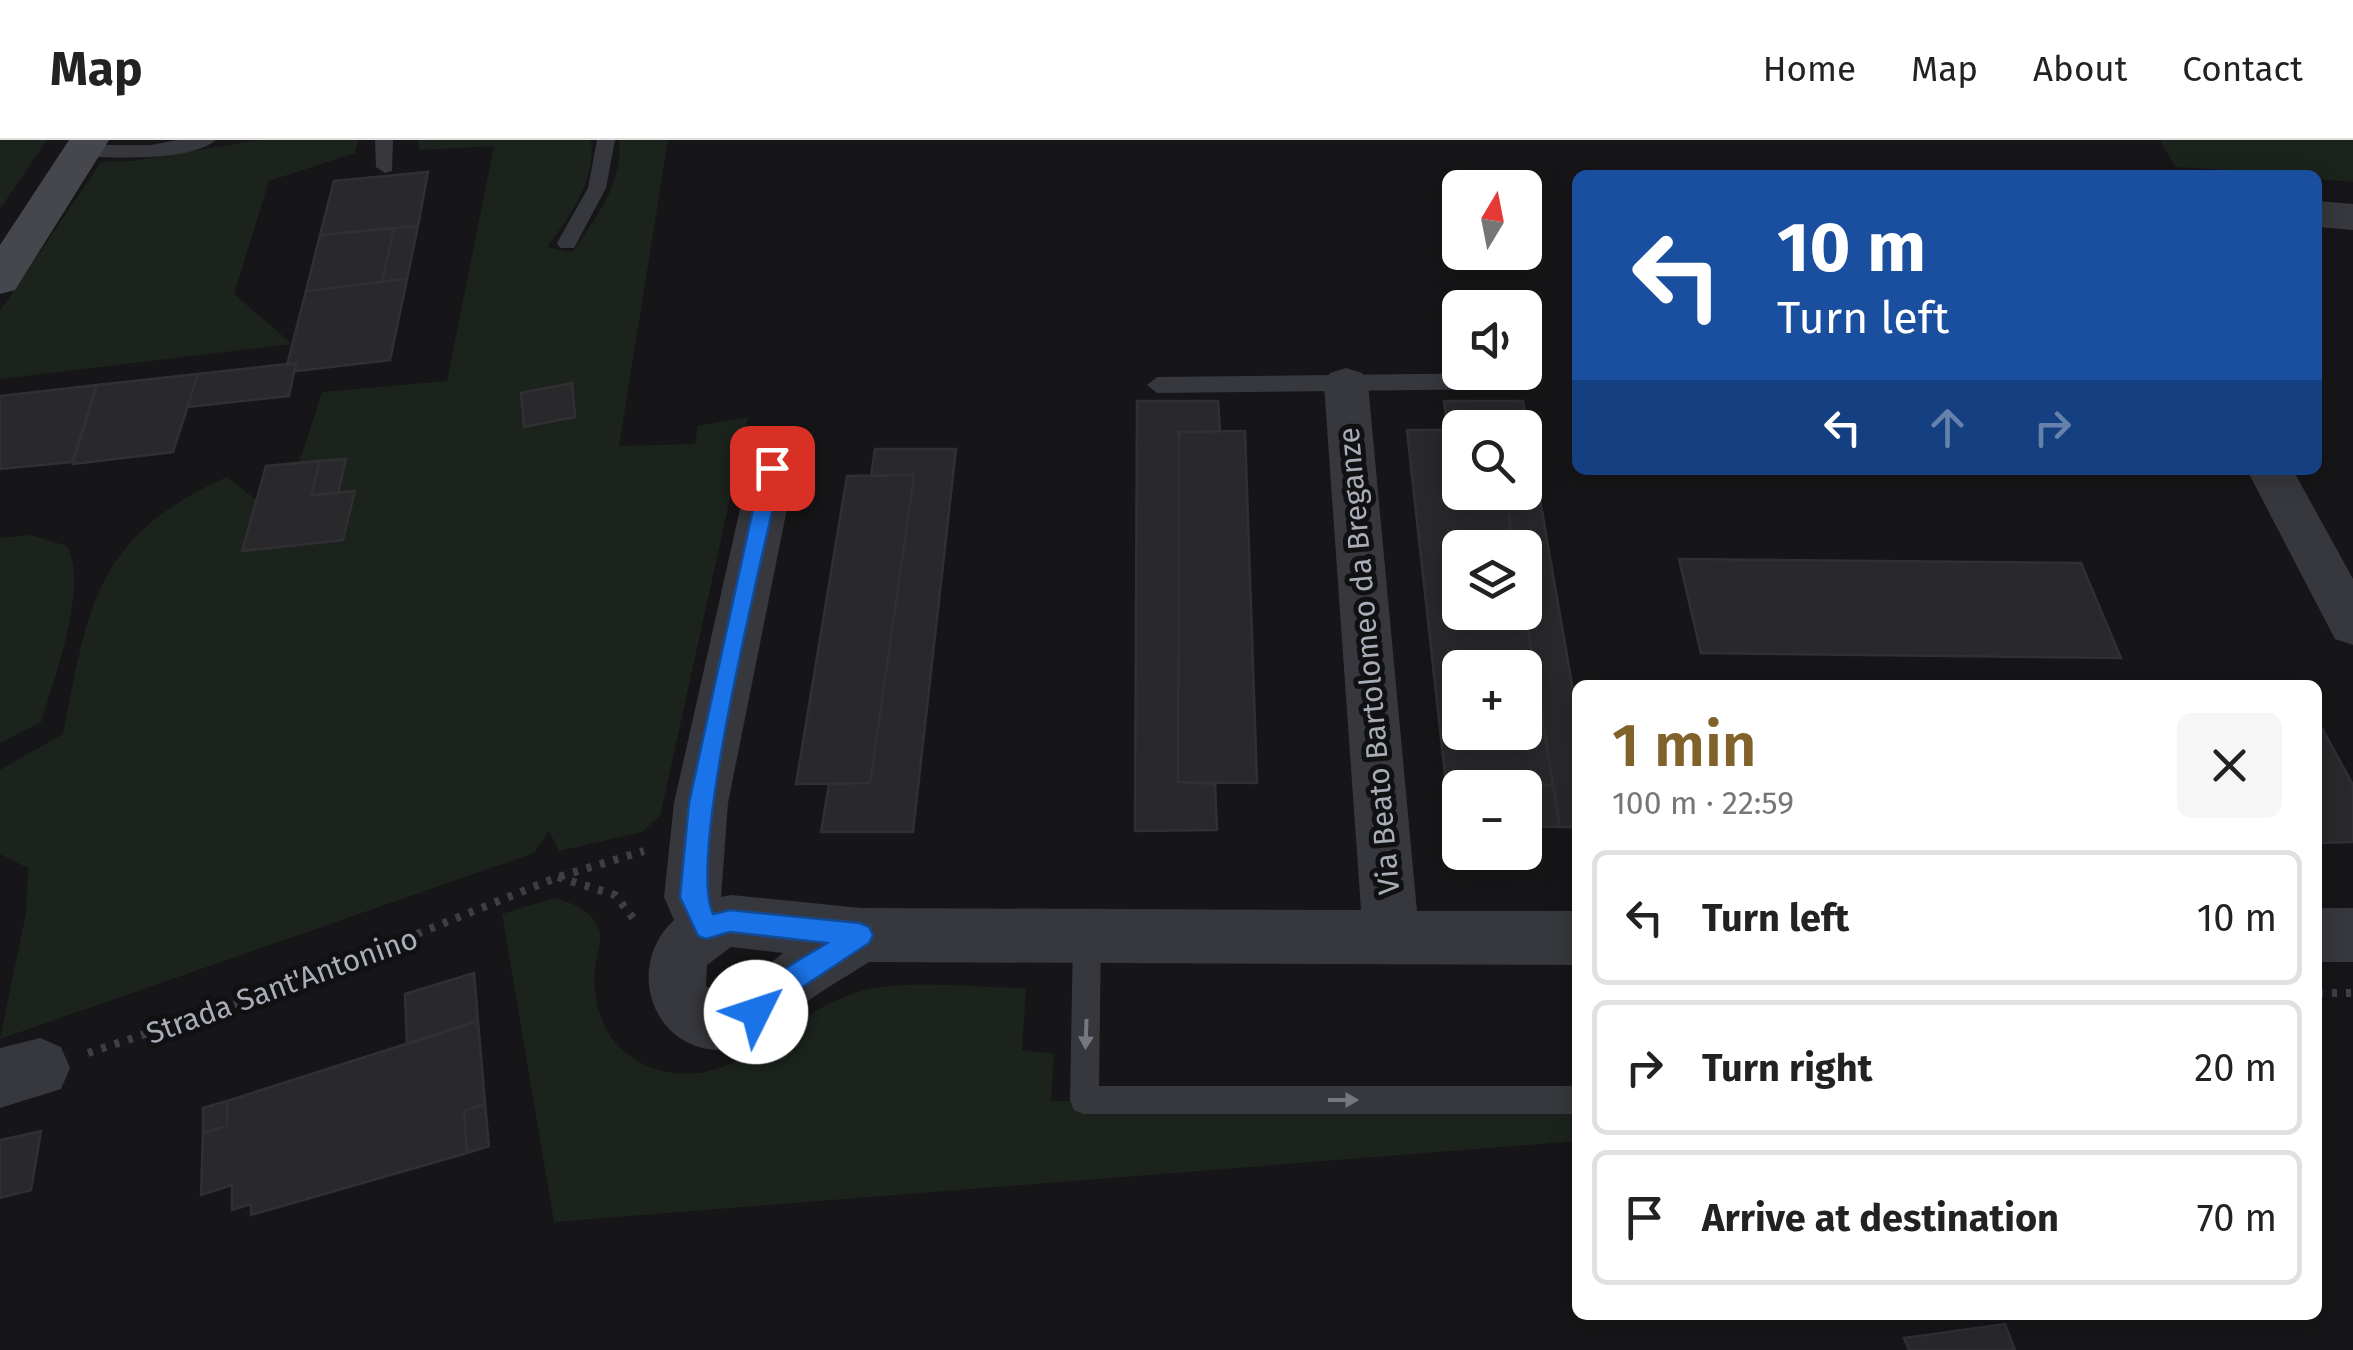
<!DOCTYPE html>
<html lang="en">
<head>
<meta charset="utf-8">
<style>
	body { margin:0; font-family:"Fira Sans",sans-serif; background:#f6f6f6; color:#222; height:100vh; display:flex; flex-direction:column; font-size:38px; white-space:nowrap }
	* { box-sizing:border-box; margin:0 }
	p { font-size:32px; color:#767676 }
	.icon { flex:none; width:55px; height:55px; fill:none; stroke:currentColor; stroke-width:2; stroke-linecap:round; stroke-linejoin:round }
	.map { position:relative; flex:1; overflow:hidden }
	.side { position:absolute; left:1572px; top:540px; width:750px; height:640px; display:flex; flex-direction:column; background:#fff; border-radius:15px; box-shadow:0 5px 25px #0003 }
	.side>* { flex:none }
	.banner { position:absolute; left:1572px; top:30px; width:750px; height:305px; border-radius:15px; box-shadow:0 5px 25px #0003; background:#1a4fa0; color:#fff; overflow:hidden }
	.needle { width:65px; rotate:10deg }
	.buttons { position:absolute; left:1442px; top:30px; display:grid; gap:20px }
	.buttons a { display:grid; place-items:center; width:100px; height:100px; border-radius:15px; background:#fff; box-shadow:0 5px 25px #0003; font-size:50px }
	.pin { position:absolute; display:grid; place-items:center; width:85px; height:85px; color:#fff; margin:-42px; border-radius:20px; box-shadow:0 5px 15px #0006 }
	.me { position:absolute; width:110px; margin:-55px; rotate:49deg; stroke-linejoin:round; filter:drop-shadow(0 0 8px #0008) }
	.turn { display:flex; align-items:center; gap:35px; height:210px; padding:0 40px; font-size:45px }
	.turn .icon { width:130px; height:130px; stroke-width:2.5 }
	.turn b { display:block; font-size:70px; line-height:85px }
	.lanes { display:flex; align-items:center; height:95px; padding:0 40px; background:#0003; justify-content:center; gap:50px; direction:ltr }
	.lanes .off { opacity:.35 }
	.round { display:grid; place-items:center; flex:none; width:105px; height:105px; border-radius:15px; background:#f6f6f6 }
	.overview { display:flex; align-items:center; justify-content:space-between; height:170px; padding:0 40px }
	h1 { font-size:60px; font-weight:600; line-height:75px; color:#80622a }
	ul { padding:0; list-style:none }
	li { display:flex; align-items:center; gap:30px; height:135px; margin:0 20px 15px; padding:0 20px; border:5px solid #e0e0e0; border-radius:15px }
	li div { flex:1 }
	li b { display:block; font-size:38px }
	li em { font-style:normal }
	header { display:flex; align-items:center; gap:60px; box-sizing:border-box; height:140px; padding:0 50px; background:#fff; border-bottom:2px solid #e0e0e0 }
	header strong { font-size:48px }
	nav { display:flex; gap:55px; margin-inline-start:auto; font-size:35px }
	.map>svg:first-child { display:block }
	.green { fill:#1c231d; fill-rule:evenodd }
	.building { fill:#29292c; stroke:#303034; stroke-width:2.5; fill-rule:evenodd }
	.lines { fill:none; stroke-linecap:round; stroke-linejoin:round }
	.path { stroke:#3d3f44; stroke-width:8; stroke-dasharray:5 9; stroke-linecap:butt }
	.lane { fill:#37383d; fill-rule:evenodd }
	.street { fill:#37383d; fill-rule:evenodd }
	.secondary { fill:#45474d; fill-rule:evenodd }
	.oneway { fill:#757881 }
	.route { fill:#1a73e8; stroke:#114b97; stroke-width:2.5 }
	.labels { text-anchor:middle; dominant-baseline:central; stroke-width:10; stroke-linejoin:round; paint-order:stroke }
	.street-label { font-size:30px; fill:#a8adb8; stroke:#111113 }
</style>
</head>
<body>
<header>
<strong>Map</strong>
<nav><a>Home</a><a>Map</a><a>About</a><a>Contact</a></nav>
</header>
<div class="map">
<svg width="2353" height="1210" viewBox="0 0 2353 1210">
	<rect width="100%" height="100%" fill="#161618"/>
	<path class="green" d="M0 0H47L0 69Z
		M259 0H358L355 13 269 41 234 154 292 204 0 239V171L101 22 133 21Z
		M418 0H591C596 41 570 76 547 107L572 112C595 80 624 42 619 0H668L619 306 695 304 698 286 748 277 660 676 642 692 559 711 549 691 534 713 0 899 26 773 28 728 0 714V630L63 594C89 465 94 397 227 337L256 360 243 410 344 401 356 351 338 353 346 319 299 323 322 252 447 241 494 6 419 10ZM572 243 575 276 524 287 521 254Z
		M2160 0H2353V42L2318 39V35L2175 27Z
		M31 395 67 406C89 445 54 539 41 582L0 603V398Z
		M554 758C571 762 596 772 600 793 602 804 595 819 595 831 592 869 607 908 645 925 733 963 788 867 866 850 916 839 975 848 1026 848L1022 910 1054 914 1051 961 1577 959V1001L554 1082 502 774Z"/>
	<path class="building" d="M428 32 418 86 320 95 334 41Z
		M418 86 407 139 382 142 394 88Z
		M394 88 382 142 306 151 320 95Z
		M407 139 390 220 296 231V223L287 225 306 151Z
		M296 223 289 256 187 267 198 234Z
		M198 234 173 312 73 324 97 245Z
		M572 243 575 277 524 287 521 253Z
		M97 245 72 322 0 329V256Z
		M1137 261H1218L1220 291 1179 292 1178 642 1215 644 1217 690 1135 691Z
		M1444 261H1523L1578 579V687H1560L1525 472V408H1514L1505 352H1525V288L1448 290Z
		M1407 290H1460V352H1505L1514 408H1460V472H1525L1553 645 1446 644ZM1460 528H1525V592H1460Z
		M1245 291 1257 643 1178 642 1179 292Z
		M875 309H956L913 692H821L829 644 870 643 914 335 871 336Z
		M346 319 338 353 311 355 320 321Z
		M320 321 311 355 355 351 343 400 242 411 266 326Z
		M914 335 870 643 796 644 847 336Z
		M1679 419 2081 423 2121 518 1701 513Z
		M2318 588H2322L2353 645V702L2318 703Z
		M1487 645H1553L1560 687 1525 686V648Z
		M474 833 478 881 407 904 405 854Z
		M478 881 485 964 464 971 467 1013 251 1075V1064L232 1070V1045L201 1055 203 993 227 986V961Z
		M227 961V986L203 993V968Z
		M485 964 489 1006 467 1013 464 971Z
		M41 991 31 1050 0 1058V1000Z
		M2005 1184 2015 1210H1909L1904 1198Z"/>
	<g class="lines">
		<path class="path" d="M558 737 615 755 637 783
			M2318 853H2353
			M88 913 281 849 558 737 644 711"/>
		<path class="lane" d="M177 0H216C190 22 116 17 82 17L73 11 82 5H151Z
			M375 0H393L392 31 385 33 376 27Z
			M597 0H615L606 48 574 108H560L557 103 588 48Z
			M1502 233 1512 241 1502 249 1157 253 1147 245 1157 237Z
			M1087 783 1097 787 1101 796 1099 946H1578V974H1084L1074 970 1070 960 1073 796 1077 787Z"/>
		<path class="street" d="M2318 61 2353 64V90L2318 87Z
			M1346 228 1362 233 1368 244 1417 771H1578V825L869 822C846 837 819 851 798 869 777 887 757 909 726 910 653 914 623 827 674 780L664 757 674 663 749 329 756 317 772 312 788 317 795 329 728 663 721 757 731 755 861 768 1361 770 1324 244 1330 233ZM731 807 783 813 737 850 713 851 706 846 707 825Z
			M2247 330H2293L2353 439V505L2335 499Z
			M2318 768H2353V822H2318Z
			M40 898 61 907 70 928 61 949 0 968V908Z"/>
		<path class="secondary" d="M69 0H109L15 150 0 154V105Z"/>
	</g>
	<defs><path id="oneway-solid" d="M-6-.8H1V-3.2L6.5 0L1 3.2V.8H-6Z" transform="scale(2.5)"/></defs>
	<g class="oneway">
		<use href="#oneway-solid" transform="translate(1086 894) rotate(92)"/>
		<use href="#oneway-solid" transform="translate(1343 960)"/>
	</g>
	<path class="route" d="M772 321 782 328C765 408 686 717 713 774L730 770 860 783 869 787 873 795 869 803 786 858 756 884 747 880 744 872C757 840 799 821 827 803L730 792 706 799 698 796 680 757 689 663 762 328Z"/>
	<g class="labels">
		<g class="street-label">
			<text transform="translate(1369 521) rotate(-95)">Via Beato Bartolomeo da Breganze</text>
			<text transform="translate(282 846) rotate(-20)">Strada Sant'Antonino</text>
		</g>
	</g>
</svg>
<div class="buttons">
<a><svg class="needle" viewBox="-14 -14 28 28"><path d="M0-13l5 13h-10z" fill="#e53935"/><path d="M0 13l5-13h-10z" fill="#767676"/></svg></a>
<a><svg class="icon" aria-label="sound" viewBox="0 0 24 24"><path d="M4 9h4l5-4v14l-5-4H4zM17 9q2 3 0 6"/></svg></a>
<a><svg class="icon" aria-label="search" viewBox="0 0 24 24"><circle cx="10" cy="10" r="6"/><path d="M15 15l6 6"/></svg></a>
<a><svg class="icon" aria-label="layers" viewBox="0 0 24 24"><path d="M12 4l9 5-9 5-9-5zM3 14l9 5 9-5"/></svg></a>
<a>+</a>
<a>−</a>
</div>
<div class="pin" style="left:772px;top:328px;background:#d93025"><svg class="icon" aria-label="arrive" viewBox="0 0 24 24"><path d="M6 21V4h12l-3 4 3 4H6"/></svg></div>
<svg class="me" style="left:756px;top:872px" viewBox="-20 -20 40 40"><circle r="19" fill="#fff"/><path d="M0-13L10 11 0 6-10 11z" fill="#1a73e8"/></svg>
<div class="banner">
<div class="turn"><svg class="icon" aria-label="left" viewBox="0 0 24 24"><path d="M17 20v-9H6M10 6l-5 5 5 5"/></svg><div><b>10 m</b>Turn left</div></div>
<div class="lanes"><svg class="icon" aria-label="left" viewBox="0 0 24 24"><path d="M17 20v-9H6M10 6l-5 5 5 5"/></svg><svg class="icon off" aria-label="ahead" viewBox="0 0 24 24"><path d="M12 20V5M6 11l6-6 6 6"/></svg><svg class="icon off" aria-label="right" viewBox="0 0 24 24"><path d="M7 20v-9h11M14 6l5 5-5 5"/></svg></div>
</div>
<section class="side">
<div class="overview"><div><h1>1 min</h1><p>100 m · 22:59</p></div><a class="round"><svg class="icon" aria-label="close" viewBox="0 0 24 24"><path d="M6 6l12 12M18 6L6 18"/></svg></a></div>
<ul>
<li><svg class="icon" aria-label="left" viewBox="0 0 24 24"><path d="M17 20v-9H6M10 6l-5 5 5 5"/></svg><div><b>Turn left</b></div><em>10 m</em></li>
<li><svg class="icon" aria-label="right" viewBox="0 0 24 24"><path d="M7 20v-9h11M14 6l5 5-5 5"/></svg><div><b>Turn right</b></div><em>20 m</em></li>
<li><svg class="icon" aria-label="arrive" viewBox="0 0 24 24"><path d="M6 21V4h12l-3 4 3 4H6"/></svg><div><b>Arrive at destination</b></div><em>70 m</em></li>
</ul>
</section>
</div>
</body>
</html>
